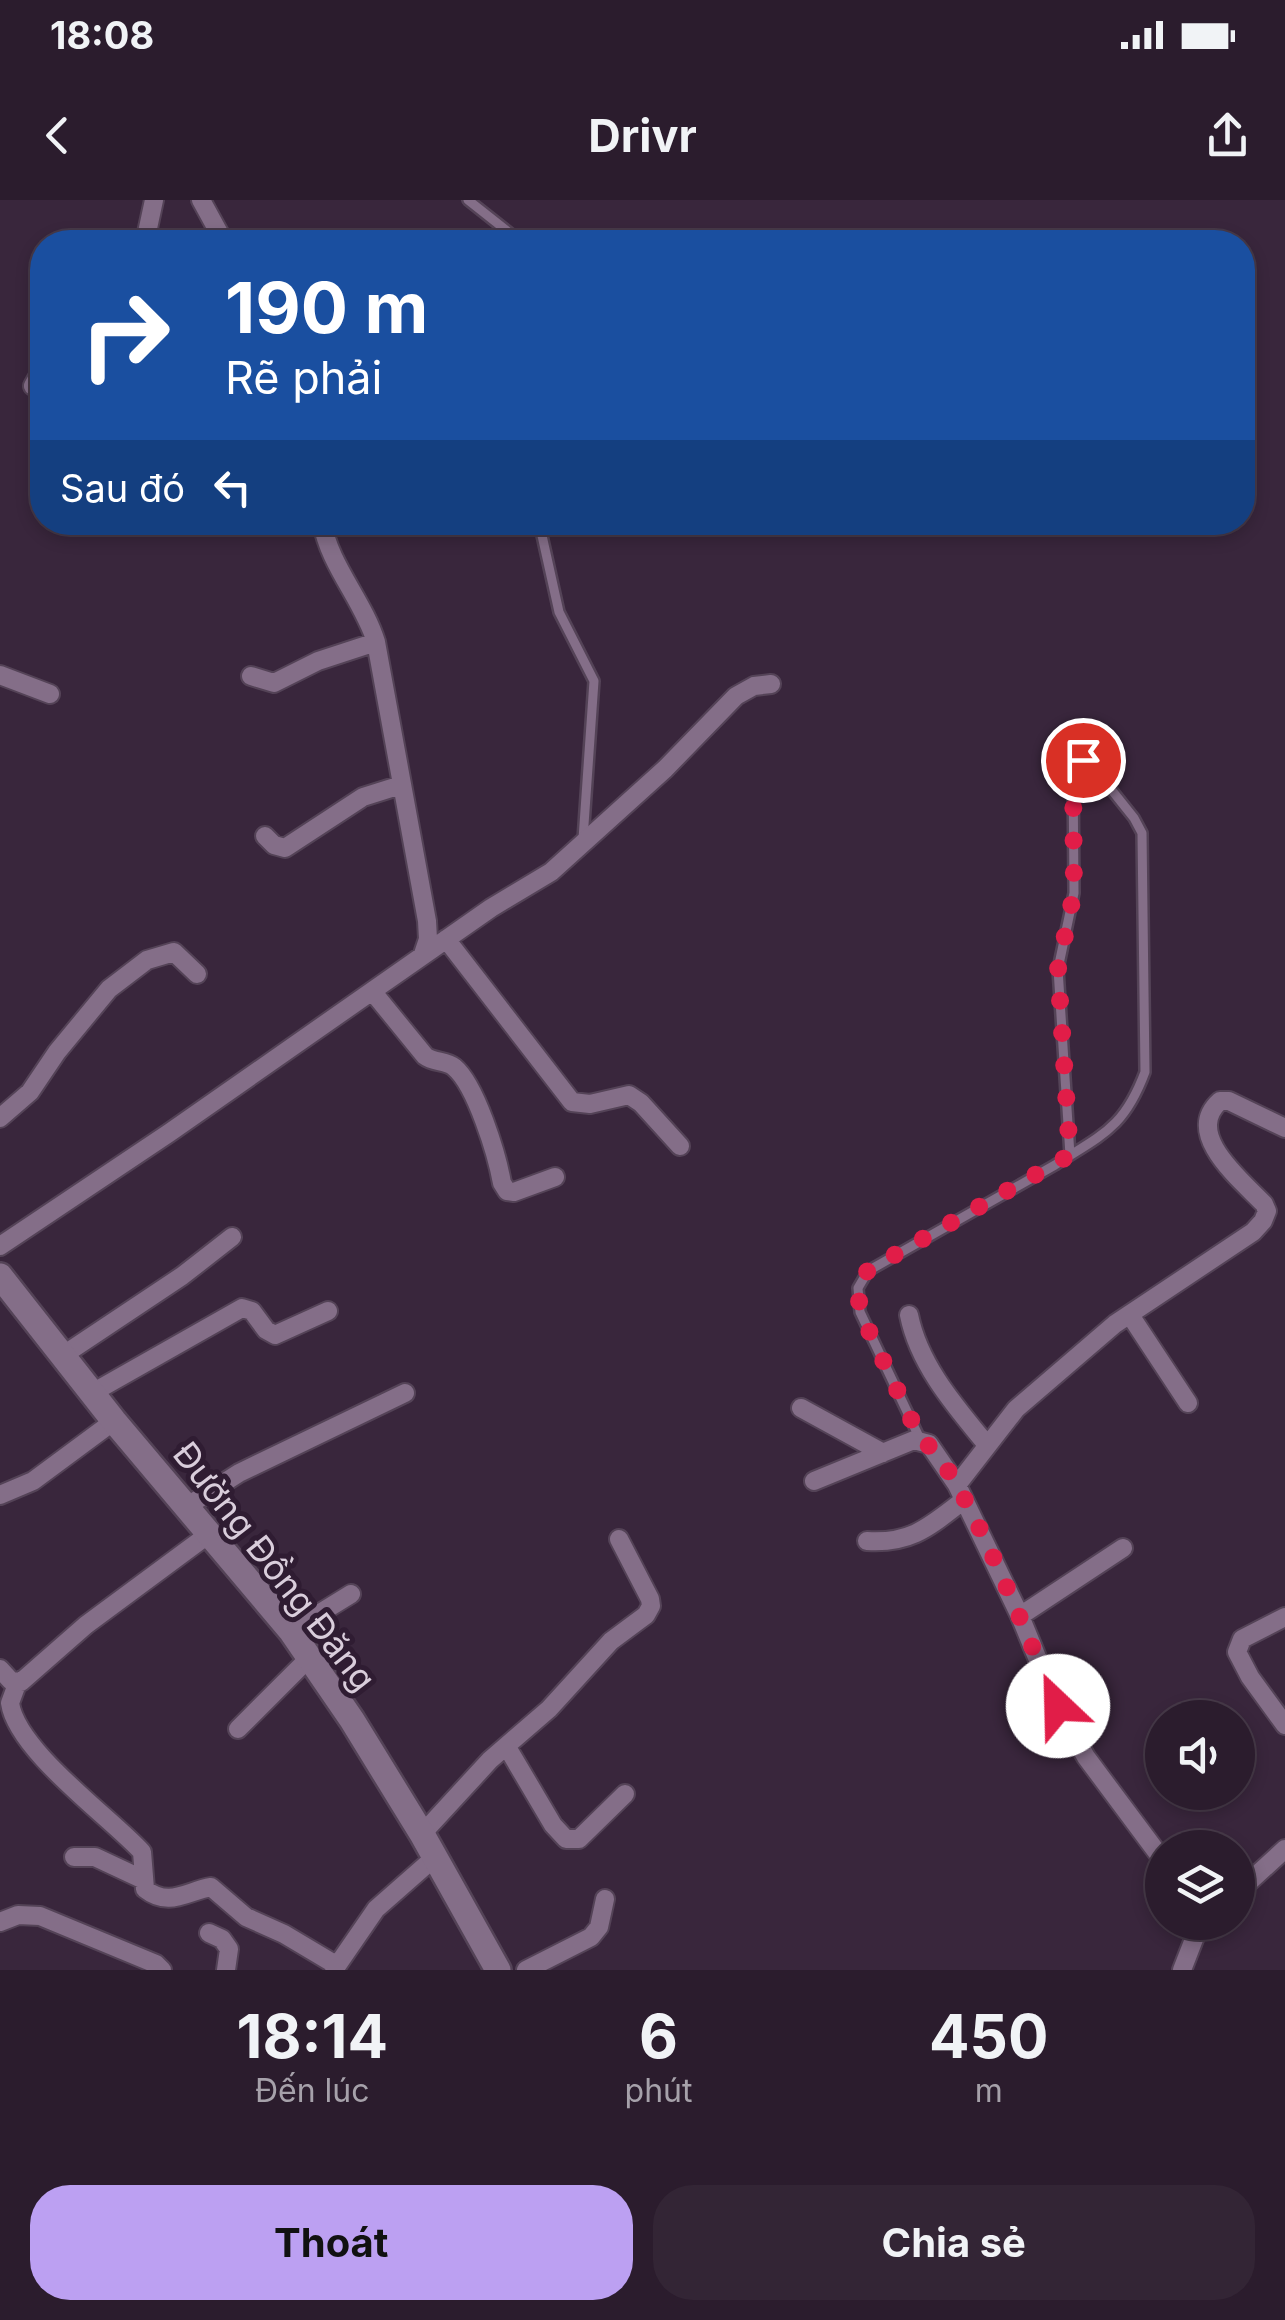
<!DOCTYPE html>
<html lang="vi">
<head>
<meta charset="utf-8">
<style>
	body { margin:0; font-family:Inter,sans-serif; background:#332535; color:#f1f3f6; height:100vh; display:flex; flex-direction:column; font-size:38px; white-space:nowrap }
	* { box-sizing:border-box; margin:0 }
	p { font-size:32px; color:#a6a1aa }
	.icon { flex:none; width:55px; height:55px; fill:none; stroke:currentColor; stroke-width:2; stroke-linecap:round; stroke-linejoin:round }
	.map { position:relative; height:1770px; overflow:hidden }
	.drawer { display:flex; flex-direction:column; background:#2b1c2d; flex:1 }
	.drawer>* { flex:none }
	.banner { position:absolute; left:30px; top:30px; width:1225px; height:305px; border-radius:40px; box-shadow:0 5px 15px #0003,0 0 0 2px #473a49; background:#1a4fa0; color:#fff; overflow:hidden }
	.tools { position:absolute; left:1145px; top:1500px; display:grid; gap:20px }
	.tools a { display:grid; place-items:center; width:110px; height:110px; border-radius:50%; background:#2b1c2d; box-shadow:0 5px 15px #0003,0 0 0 2px #473a49; font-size:50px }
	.pin { position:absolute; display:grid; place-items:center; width:85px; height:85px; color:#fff; margin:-42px; border:5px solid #fff; border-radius:50%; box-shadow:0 2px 10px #0007 }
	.me { position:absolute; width:110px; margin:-55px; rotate:336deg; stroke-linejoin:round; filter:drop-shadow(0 0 8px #0008) }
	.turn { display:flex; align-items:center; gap:35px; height:210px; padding:0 30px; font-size:45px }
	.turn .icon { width:130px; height:130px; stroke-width:2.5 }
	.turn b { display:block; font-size:70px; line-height:85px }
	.then { display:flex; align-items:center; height:95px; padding:0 30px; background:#0003; gap:20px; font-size:38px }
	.eta { display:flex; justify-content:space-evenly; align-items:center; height:170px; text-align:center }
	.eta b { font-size:60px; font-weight:700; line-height:70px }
	.cta { display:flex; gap:20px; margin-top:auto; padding:20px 30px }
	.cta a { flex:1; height:115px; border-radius:40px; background:#bca0f2; color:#111; font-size:40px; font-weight:700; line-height:115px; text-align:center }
	.cta a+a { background:#332535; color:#f1f3f6 }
	.status { display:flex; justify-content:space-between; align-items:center; height:70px; padding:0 50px; background:#2b1c2d; direction:ltr }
	.status svg { height:28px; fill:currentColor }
	header { display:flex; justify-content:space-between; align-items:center; height:130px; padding:0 30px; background:#2b1c2d; font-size:45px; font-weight:700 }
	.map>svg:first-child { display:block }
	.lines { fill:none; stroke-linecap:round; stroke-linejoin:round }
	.lane-casing { stroke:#544357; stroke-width:14 }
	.street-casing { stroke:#544357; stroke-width:22 }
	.secondary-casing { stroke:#544357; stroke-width:30 }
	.lane { stroke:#846e88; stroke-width:9 }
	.street { stroke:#846e88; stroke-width:18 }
	.secondary { stroke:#846e88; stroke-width:25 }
	.route { stroke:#e11d48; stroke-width:18; stroke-dasharray:0 32.4 }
	.labels { text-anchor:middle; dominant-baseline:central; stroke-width:10; stroke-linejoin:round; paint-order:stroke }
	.street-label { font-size:35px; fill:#d9cddb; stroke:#2f1c32 }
</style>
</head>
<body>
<div class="status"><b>18:08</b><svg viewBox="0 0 49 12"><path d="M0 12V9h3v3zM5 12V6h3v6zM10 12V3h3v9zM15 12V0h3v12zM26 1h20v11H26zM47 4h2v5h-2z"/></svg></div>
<header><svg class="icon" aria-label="back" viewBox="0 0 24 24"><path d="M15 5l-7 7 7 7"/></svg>Drivr<svg class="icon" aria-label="share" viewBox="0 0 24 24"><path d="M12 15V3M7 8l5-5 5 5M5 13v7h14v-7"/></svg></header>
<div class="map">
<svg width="1285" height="1770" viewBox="0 0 1285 1770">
	<rect width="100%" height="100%" fill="#39263c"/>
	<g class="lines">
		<g class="lane-casing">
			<path id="lane" d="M468 0 521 42
				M539 322 559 412 594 481 583 639
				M920 1239 860 1112 858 1088 868 1071 1055 965C1103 934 1124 928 1145 872L1142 633 1134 618 1090 563 1078 560 1073 568 1074 693 1058 769 1070 955"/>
		</g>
		<g class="street-casing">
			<path id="street" d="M201 0 224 42
				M145 42 154 0
				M33 186 42 170
				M322 322C329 365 363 400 376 442L427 721 428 739 423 754
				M0 475 50 494
				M251 476 274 483 318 461 376 442
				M265 636 274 645 285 648 363 597 401 585
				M446 739 572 902 590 904 629 895 641 903 680 946
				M372 791 425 856C434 863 446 860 454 867 476 885 497 955 502 983L507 991 514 992 555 977
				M0 918 30 892 57 852 109 789 147 760 174 752 197 774
				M0 1046 169 933 491 708 551 672 665 569 736 496 754 486 771 484
				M909 1115C919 1165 955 1206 987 1245
				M1130 1115 1188 1203
				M62 1156 182 1076 232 1037
				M92 1193 242 1108 252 1111 266 1130 275 1135 328 1111
				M801 1208 883 1253
				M814 1281 914 1240 929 1244 957 1285 1020 1416 1057 1506 1086 1557 1162 1659
				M957 1285 1016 1209 1115 1124 1253 1032 1263 1021 1267 1011 1264 1004C1241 980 1183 934 1220 901H1229L1285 928
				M0 1295 33 1281 114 1221
				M186 1307 239 1273 405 1193
				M867 1341C912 1344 930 1326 964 1300
				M1020 1416 1123 1348
				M1285 1417 1242 1439 1237 1452 1250 1477 1285 1525
				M291 1431 351 1394
				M0 1469 11 1481 21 1482 86 1425 209 1334
				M17 1484 10 1503C17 1551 110 1617 142 1652L145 1689C169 1708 187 1691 211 1687L246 1717 284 1734 336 1765
				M238 1529 309 1458
				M507 1547 553 1625 566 1639H579L625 1594
				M422 1634 490 1560 549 1509 611 1441 646 1415 651 1406 650 1399 619 1339
				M74 1657H95L142 1679
				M1238 1692 1285 1649
				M0 1722 18 1715 40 1716 156 1764 162 1770
				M209 1733 222 1739 229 1749 226 1770
				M334 1770 376 1709 434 1658
				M526 1770 591 1737 599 1727 605 1699
				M1182 1770 1196 1734 1197 1722"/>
		</g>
		<g class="secondary-casing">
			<path id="secondary" d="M0 1076 114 1221 291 1431 352 1520 422 1634 498 1770"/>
		</g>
		<use href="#lane" class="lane"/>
		<use href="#street" class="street"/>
		<use href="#secondary" class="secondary"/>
	</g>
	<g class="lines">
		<path class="route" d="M1058 1506C1034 1456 961 1261 921 1240L860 1112 858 1088 868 1070 1070 955 1058 769 1074 692 1073 568 1075 562 1083 560"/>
	</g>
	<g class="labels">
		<g class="street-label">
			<text transform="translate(275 1366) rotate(52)">Đường Đồng Đăng</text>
		</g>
	</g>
</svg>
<div class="tools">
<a><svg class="icon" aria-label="sound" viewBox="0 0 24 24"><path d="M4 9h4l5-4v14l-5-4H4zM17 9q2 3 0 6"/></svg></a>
<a><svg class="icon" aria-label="layers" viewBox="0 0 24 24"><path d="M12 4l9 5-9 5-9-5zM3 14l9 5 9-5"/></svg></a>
</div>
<div class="pin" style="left:1083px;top:560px;background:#d93025"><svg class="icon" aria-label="arrive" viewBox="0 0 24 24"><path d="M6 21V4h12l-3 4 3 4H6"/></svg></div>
<svg class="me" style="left:1058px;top:1506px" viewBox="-20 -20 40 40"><circle r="19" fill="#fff"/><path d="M0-13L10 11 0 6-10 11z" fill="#e11d48"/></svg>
<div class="banner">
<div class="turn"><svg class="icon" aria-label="right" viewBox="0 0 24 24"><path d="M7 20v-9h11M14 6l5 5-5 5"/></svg><div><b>190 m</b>Rẽ phải</div></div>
<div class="then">Sau đó<svg class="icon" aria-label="left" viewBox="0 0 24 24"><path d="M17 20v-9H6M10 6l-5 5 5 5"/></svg></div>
</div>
</div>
<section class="drawer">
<div class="eta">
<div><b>18:14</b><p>Đến lúc</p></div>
<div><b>6</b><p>phút</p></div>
<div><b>450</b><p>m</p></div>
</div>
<div class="cta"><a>Thoát</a><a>Chia sẻ</a></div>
</section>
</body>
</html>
